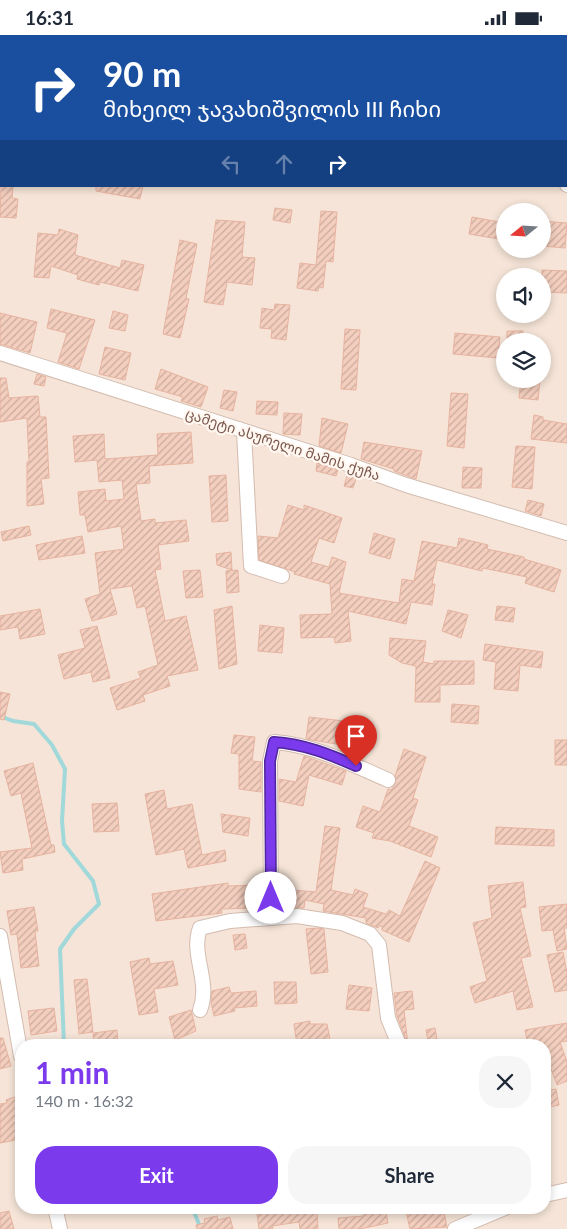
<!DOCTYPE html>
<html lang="en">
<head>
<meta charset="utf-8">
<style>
	body { margin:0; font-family:Lato,"Noto Sans Georgian",sans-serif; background:#f6f6f7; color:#1f2937; height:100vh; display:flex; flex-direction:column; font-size:19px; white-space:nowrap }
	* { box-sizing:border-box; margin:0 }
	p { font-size:16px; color:#747a83 }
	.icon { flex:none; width:28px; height:28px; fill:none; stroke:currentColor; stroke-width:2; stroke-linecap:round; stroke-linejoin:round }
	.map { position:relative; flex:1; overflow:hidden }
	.details { position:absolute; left:15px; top:1004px; width:536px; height:175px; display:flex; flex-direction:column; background:#fff; border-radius:20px; box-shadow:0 2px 8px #0003 }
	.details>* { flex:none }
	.hud { position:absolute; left:0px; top:0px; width:568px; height:152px; box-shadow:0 2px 8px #0003; background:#1a4fa0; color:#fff; overflow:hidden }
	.needle { width:32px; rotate:252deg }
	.fabs { position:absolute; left:496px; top:168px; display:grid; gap:10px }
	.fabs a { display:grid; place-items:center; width:55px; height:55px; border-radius:50%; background:#fff; box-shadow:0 2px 8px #0003; font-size:25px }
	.pin { position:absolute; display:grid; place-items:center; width:42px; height:42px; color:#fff; margin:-51px -21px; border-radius:50% 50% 50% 0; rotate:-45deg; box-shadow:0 0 5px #0007 }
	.pin .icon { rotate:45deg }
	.me { position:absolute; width:55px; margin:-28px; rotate:0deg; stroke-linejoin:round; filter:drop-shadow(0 0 4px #0008) }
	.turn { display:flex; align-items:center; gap:18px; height:105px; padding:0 20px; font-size:22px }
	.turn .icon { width:65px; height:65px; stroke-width:2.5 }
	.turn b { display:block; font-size:35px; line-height:42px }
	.lanes { display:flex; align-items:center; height:48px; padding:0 20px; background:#0003; justify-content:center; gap:25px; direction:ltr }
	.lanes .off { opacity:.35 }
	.round { display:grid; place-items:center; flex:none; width:52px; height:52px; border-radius:20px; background:#f6f6f7 }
	.head { display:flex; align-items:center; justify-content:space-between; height:85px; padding:0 20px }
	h1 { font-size:30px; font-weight:700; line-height:38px; color:#7c3aed }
	.action { display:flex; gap:10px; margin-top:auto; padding:10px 20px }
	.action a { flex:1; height:58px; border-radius:20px; background:#7c3aed; color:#fff; font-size:20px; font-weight:700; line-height:58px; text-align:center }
	.action a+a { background:#f6f6f7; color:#1f2937 }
	.status { display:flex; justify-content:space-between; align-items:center; height:35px; padding:0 25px; background:#fff; direction:ltr }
	.status svg { height:14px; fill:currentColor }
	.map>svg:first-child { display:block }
	.residential { fill:#f5e4d7; fill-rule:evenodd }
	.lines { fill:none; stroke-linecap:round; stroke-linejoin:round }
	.stream { stroke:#a1d8da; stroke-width:4 }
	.building { fill:url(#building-hatch); stroke:#e7b39f }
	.minor-casing { stroke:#d3bcb0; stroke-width:16 }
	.minor { stroke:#fff; stroke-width:14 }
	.route-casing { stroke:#51269a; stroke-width:12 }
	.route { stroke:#7c3aed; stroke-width:9 }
	.labels { text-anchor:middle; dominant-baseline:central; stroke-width:4.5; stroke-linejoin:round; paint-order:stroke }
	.street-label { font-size:14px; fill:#79564b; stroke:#fff7f0 }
</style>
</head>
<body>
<div class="status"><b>16:31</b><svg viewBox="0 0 49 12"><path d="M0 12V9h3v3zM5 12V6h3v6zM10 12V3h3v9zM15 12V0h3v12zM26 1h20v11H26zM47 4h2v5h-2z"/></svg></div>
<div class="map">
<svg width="567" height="1194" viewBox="0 0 567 1194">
	<defs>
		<pattern id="building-hatch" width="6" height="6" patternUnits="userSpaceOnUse" patternTransform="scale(1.25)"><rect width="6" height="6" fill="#f4cfbf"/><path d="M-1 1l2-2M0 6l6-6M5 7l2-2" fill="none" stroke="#caab9d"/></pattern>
	</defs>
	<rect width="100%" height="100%" fill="#fdf3e9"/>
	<path class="residential" d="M0 0H567V1194H0ZM1 1H566V151H1ZM505 176H542V214H505ZM505 241H542V279H505ZM505 306H542V344H505ZM21 1010H545V1172H21Z"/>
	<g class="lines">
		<path class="stream" d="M0 681 13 686 34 689 52 710 65 734 62 786 64 809 93 846 99 869 74 894 60 914 64 1010
			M192 1172 201 1194"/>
	</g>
	<path class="building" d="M1 151H13L12 163 18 164 16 183 0 182Z
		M96 151H143L140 164 96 156Z
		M275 173 292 175 290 188 273 185Z
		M321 176 337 177 333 227 326 226 323 253 319 252 318 256 297 253 300 228 316 230Z
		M472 182 505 188V205L469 199Z
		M216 185 245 187 242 222 255 223 252 250 227 247 223 270 204 267Z
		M542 186 567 188 565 213 542 211Z
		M59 194 78 200 75 220 120 233 122 225 144 230 138 256 100 247 99 250 77 244 78 240 51 231 49 243 34 242 38 198 58 200Z
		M180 205 197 209 186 263 189 264 180 303 163 299Z
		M542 235 567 236V258L542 257Z
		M275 269 290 270 286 305 271 303 272 294 260 293 262 273 274 275Z
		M51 274 95 285 79 334 58 327 67 298 47 293Z
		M113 276 128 280 125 296 109 293Z
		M0 278 37 287 30 318 0 309Z
		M345 294 360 295 356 355 341 354Z
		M507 296H523V306H507Z
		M455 298 500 302 498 323 453 319Z
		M105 312 131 318 125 345 99 339Z
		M161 334 208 352 201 372 181 366 183 362 155 354Z
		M37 339 46 342 44 351 34 349Z
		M0 343H6L9 363 38 361 40 382H46L49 443 41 444 44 469 27 471V427H29L27 383 0 387Z
		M521 344H540L538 365 519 363Z
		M224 355 237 357 233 376 220 373Z
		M451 358 468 359 464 413 447 411Z
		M257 366 278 367 277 380 256 379Z
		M284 378 302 379 300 400 283 399Z
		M534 380 543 382V385L567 389V408L531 404Z
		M322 383 348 389 341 418 319 411Z
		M191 397 193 428 149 431 150 448 136 449 141 486 155 484V488L186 485 189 506 158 510 161 534 155 535 165 586 186 581 198 635 167 641 170 651 143 660 145 666 117 675 110 653 141 643 138 637 158 630 145 571 137 573 132 551 110 554 117 579 92 586 85 564 100 559 95 518 124 514 121 491 88 497 85 480H80L78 457 105 454 106 466 124 464 122 445 99 447 97 425 75 427 73 401 104 399 105 424 158 420 157 399Z
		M364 407 422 416 416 444 394 436V434L361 424Z
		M516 411 535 412 532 454 512 452Z
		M317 428 338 435 336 441 316 436Z
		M463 432 482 433 481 453H462Z
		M348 438 357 441 353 453 344 451Z
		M226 440 228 486 212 487 209 441Z
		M528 465 544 469 541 481 525 476Z
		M288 470 304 475V470L342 483 334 508 319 503 311 527 329 532 332 522 346 527 339 558 399 568 402 544 414 546 422 506 457 513 459 503 488 510 487 514 524 522V524L561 535 554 557 525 548 527 542 483 533 482 536 437 525 432 549H435L432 570 411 567 406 589 348 576 351 606 335 608 334 602 301 603 300 580 332 579 330 549 294 539 295 537 259 525 258 501 278 503Z
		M29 491 31 500 3 506 1 497Z
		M374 498 395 504 390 524 369 518Z
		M82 501 85 518 39 525 36 510Z
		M231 517 232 535 217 530 216 519Z
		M200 535 203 562 186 563 183 536Z
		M238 535 239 557 227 558 226 536Z
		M232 571 237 629 219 634 214 575Z
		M497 571 515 573 513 587 495 585Z
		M40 574 45 599 20 604 18 592 0 595V581Z
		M448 575 468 580 461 603 442 596Z
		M260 590 284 593 282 618 258 616Z
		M97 591 110 643 93 647 91 637 64 644 58 620 85 613 80 595Z
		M390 603 426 606 423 627 434 629V626H474V649L440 650V667H415L416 631 402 628 389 620Z
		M485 609 543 617 541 633 520 630 518 656 494 654 496 627 483 625Z
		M0 657 10 659 4 685 0 684Z
		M452 669 479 671 478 689 451 687Z
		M309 682 344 686 342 710 306 704Z
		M234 700 255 702 252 726 261 727V757L239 754V719L231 718Z
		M555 705H567V730H555Z
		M404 714 426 722 413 763 418 765 409 791 438 802 431 822 390 806 372 803 374 798 356 792 363 771 380 777 388 754 391 755 396 748 395 741Z
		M304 721 346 736 342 750 309 740 303 771 279 766V744L296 747Z
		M33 728 51 810H54L55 817 22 824 23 835 3 838 0 817 32 813 21 758 11 761 4 736Z
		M164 755 167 774 192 769 202 820 225 815 226 826 188 833 184 814 156 820 145 759Z
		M117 768 119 796 94 797 92 769Z
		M221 779 250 783 248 801 223 797Z
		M325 791 340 793 331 855 353 860 355 854 368 859 363 872 386 879 389 875 400 881 425 826 440 833 409 907 382 895V891H379L378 893 366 888V883L323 876 324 869 305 865 304 873H281L282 854 316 857Z
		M496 792 554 795V811L495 809Z
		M523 847 526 872 520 873 531 921 521 923 533 972 517 975 513 956 475 968 470 952 487 946 473 888 492 883 488 851Z
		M228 848V851L255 850 256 873 221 874 222 878 156 886 152 859Z
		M567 869V893H564L567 914 557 916 553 895 542 896 539 872Z
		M34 872 38 896H35L39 931 21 933 17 899 11 900 7 876Z
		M319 893 324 894 328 937 311 939 306 894Z
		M245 899 247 913 235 915 233 900Z
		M563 917 567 938V955L555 957 547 920Z
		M149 923 150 929 173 926 178 950 154 954 158 977 139 980 130 927Z
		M87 944 93 997 79 999 74 945Z
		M274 947H296L297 968 275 969Z
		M349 950 372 953 369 976 346 974Z
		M229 952 231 958 256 956 257 971 234 973 235 976 214 981 211 968 212 956Z
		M412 956 414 974 404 975 408 1010 397 981 394 958Z
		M54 973 57 996 31 1000 28 976Z
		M191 975 196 996 175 1005 169 982Z
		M310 986V989H327L331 1010H297L294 989Z
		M567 988V1006L560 1007 567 1027V1046L557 1050 545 1018V1010H528L525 995Z
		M435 993 438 1010H429L426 995Z
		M117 995 118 1010H94L93 998Z
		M0 1003H3L11 1031 0 1034Z
		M556 1054 559 1070 545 1073V1056Z
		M21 1060V1104L0 1108V1069L7 1068 6 1065Z
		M275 1172H292L293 1176 317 1175 318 1194H300L299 1187 272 1191 273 1194H259L257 1179 275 1176Z
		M362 1172H385L388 1188 360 1194H339L338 1183 364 1181Z
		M405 1172H443L447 1192 410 1194Z
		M9 1176 14 1194H0V1178Z
		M217 1181 218 1185 230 1182 233 1194H197L196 1190 205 1188 204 1184Z"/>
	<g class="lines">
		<g class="minor-casing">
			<path id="minor" d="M537 0V1
				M566 146 567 150
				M0 318 351 430 406 450 567 498
				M244 397 251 531 282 541
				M271 882 270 726 274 707C315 710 351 729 388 745
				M0 901 21 1021
				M200 975C211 946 190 920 200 893L230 886 297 881 342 888 370 899 379 910 388 983 399 1010
				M545 1160 567 1155
				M55 1172 60 1194
				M455 1194 507 1172"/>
		</g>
		<use href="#minor" class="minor"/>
	</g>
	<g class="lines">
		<g class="route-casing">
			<path id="route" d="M271 863 270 726 274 707C304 709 329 719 356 731"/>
		</g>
		<use href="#route" class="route"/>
	</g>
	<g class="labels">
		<g class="street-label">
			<text transform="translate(283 409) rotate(18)">ცამეტი ასურელი მამის ქუჩა</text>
		</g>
	</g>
</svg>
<div class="fabs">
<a><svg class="needle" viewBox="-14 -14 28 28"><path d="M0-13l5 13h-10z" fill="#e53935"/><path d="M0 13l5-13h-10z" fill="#747a83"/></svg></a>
<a><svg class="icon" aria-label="sound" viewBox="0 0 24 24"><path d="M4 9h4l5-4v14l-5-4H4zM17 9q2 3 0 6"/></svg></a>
<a><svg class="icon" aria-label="layers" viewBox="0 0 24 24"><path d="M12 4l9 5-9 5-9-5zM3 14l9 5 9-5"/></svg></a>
</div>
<div class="pin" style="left:356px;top:731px;background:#d93025"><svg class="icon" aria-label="arrive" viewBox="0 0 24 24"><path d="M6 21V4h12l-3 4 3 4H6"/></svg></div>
<svg class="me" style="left:271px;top:863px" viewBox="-20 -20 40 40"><circle r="19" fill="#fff"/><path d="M0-13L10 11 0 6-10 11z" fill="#7c3aed"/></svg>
<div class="hud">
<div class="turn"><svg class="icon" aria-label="right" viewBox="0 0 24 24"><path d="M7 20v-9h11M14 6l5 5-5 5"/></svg><div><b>90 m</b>მიხეილ ჯავახიშვილის III ჩიხი</div></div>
<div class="lanes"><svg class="icon off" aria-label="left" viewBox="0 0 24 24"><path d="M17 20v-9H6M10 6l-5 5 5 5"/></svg><svg class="icon off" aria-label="ahead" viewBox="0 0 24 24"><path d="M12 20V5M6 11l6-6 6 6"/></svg><svg class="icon" aria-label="right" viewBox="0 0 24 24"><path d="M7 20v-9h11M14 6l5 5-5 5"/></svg></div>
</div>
<section class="details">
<div class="head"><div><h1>1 min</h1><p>140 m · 16:32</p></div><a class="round"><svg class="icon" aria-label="close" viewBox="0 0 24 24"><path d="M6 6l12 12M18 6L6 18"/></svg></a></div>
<div class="action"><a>Exit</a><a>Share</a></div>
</section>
</div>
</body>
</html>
